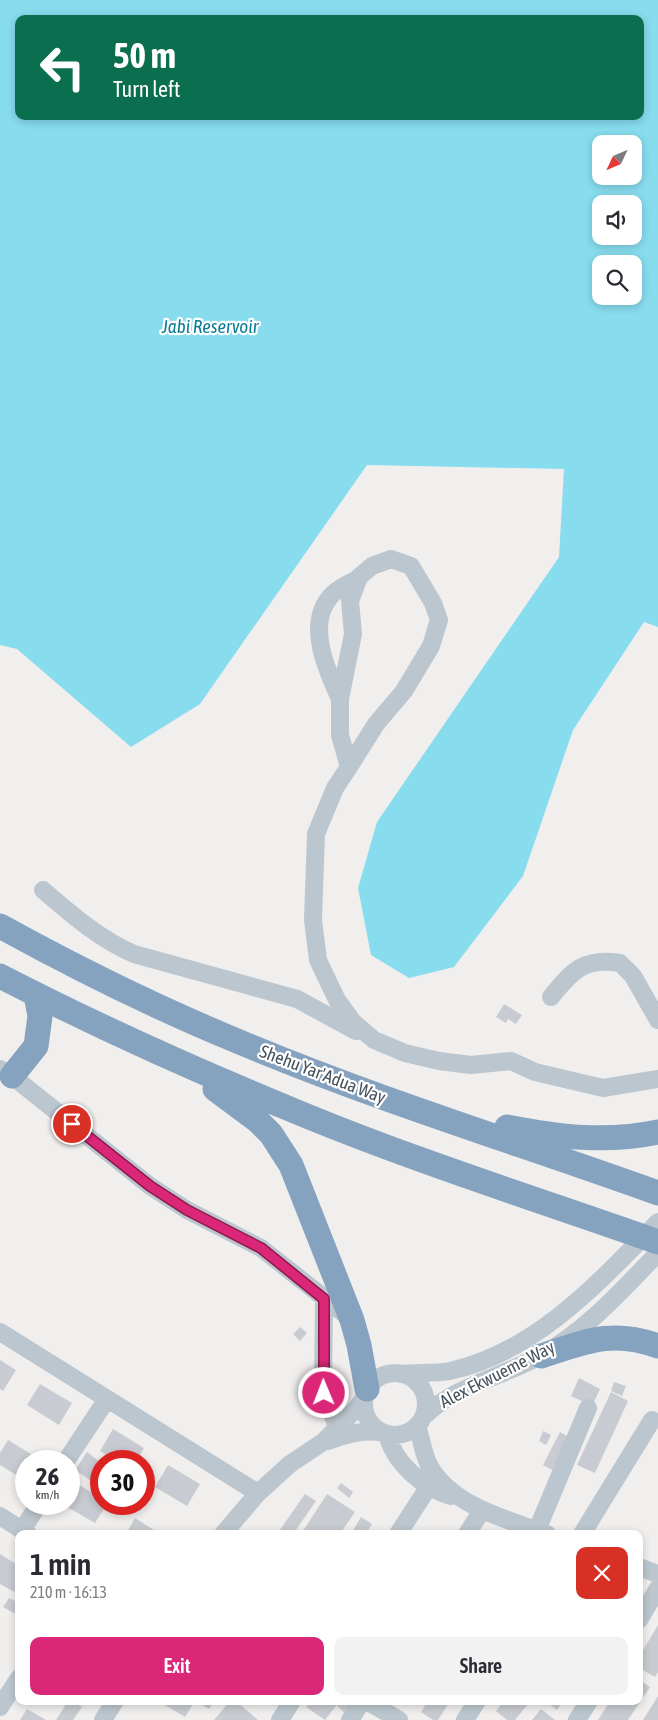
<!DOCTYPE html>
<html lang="en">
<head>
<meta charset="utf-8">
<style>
	body { margin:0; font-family:"Asap Condensed",sans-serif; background:#f2f2f3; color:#2b2b33; height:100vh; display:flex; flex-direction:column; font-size:19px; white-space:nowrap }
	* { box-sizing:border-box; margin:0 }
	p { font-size:16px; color:#7c7c81 }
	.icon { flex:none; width:28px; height:28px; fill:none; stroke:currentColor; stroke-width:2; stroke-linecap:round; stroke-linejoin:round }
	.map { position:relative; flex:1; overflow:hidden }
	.panel { position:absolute; left:15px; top:1530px; width:628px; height:175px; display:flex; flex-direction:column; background:#fff; border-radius:10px; box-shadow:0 2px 8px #0003 }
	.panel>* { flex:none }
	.banner { position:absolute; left:15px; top:15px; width:629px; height:105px; border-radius:10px; box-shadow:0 2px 8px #0003; background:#0b6e4f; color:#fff; overflow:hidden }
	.needle { width:32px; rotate:226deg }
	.buttons { position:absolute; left:592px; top:135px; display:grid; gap:10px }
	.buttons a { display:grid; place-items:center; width:50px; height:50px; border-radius:10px; background:#fff; box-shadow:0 2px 8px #0003; font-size:25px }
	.speed { position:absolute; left:15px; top:1450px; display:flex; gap:10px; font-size:25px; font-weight:700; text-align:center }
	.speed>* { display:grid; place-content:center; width:65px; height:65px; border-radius:50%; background:#fff; box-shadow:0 2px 8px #0003; line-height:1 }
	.speed small { font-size:12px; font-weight:400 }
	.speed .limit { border:8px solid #d22; background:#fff; color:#111 }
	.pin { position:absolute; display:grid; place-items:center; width:42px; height:42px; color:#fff; margin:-21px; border:2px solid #fff; border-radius:50%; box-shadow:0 1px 5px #0007 }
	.me { position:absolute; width:55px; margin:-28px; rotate:359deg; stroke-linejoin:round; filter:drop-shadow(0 0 4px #0008) }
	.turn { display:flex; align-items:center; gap:18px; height:105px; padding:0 15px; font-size:22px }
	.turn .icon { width:65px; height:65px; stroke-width:2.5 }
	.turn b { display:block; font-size:35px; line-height:42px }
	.round { display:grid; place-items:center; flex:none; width:52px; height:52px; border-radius:10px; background:#f2f2f3 }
	.head { display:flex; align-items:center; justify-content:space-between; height:85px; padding:0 15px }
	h1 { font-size:30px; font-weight:600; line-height:38px }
	.primary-button { display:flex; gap:10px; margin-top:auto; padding:10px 15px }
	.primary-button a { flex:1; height:58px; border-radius:10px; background:#db2777; color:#fff; font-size:20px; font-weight:600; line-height:58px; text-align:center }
	.primary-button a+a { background:#f2f2f3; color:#2b2b33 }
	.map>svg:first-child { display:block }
	.water { fill:#87dcee; fill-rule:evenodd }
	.building { fill:#c8cbd1 }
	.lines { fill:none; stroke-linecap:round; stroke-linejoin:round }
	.minor { stroke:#bcc6ce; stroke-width:18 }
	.highway { stroke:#85a3be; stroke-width:25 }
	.route-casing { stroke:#8e194d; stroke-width:12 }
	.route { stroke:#db2777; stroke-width:9 }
	.labels { text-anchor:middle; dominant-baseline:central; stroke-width:4.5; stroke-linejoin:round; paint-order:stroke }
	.street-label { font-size:18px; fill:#46525c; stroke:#fff }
	.water-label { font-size:19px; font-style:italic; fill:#0a7d95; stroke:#fff }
</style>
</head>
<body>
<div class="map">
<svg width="658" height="1720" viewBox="0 0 658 1720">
	<rect width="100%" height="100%" fill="#f1eeee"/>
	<path class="water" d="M0 0H658V627L644 622 573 730 523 876 454 967 409 978 371 955 358 888 377 822 559 557 564 469 367 465 200 704 131 747 17 649 0 645ZM19 19H640V116H19ZM601 144H634V176H601ZM601 204H634V236H601ZM601 264H634V296H601Z"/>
	<path class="building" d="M504 1004 522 1015 516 1024 508 1019 506 1023 496 1017Z
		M300 1327 307 1333 300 1341 293 1334Z
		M0 1360 16 1370 3 1391 0 1389Z
		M579 1378 600 1389 592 1406 571 1396Z
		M614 1382 626 1386 622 1396 611 1391Z
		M40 1384 72 1403 59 1425 27 1405Z
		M611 1392 628 1401 595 1473 577 1465Z
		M113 1429 144 1448 136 1461H117L100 1451Z
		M543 1431 551 1435 546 1445 539 1441Z
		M560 1432 569 1437 552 1470 543 1465Z
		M8 1440 39 1459 26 1461V1481L0 1465V1453Z
		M87 1452 101 1463 100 1487 75 1470Z
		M168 1465 200 1484 187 1506 155 1487Z
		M76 1483 101 1498V1504H107L95 1523 62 1504H69V1495Z
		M341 1483 353 1492 349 1498 337 1488Z
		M305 1494 316 1501 293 1534H277Z
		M327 1494 355 1512 340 1534H301Z
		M361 1517 372 1524 366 1534H351Z
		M135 1518 160 1534H126Z
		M0 1554 19 1566V1584L14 1592 0 1584Z
		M9 1598 19 1603V1616L3 1607Z
		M658 1625V1672L655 1677 639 1668V1657Z
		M639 1680 650 1687 628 1720H598L610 1701H639Z
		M658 1696V1720H643Z
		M68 1701H73L82 1707 73 1720H56Z
		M158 1701H195L185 1717Z
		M202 1701H214L209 1709 200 1704Z
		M230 1701H236L258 1720H214Z
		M311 1701H340L325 1720 306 1707Z
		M341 1701H348L352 1704 345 1713 337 1706Z
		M428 1701H450L438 1720H433L421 1712Z
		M504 1701H525L528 1704 515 1720H507L496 1711Z
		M545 1701H563L557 1710Z
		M27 1709 46 1720H20Z
		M541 1709 555 1720H532Z"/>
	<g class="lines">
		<path class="minor" d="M340 699C327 671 306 625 330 597 337 588 349 584 359 578
			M349 767 340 735V699L353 634 350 601 359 577 372 566 391 559 411 566 433 603 439 620 431 646 404 691 376 724 349 767 335 788 316 834 313 920 318 960 337 1000 353 1022 374 1040 405 1053 439 1061 471 1065 511 1061 535 1072 603 1088 658 1079
			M43 890C71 914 99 939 134 954L297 999 356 1031
			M551 997C572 971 584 957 620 963L633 976 658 1020
			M0 1069 12 1076 150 1186 187 1210 261 1248 351 1319
			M324 1299 323 1390 338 1429
			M0 1332 258 1493
			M364 1404a31 31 0 1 1 62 0a31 31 0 1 1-62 0Z
			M401 1374C417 1372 434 1374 450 1371 536 1352 599 1282 658 1222
			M425 1415C458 1385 501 1377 540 1356 586 1331 622 1290 658 1253
			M417 1426C422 1440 423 1455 430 1467 454 1507 507 1519 547 1534
			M387 1434C394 1463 423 1488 451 1496
			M328 1441C347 1434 364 1429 384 1433
			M66 1461 107 1399
			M0 1516 28 1534
			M22 1530 39 1504
			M537 1530 588 1408
			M223 1534 258 1493 290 1464 323 1442 356 1409 365 1396
			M398 1534 429 1486
			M467 1534 482 1510
			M582 1534 652 1420
			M639 1567 658 1574
			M639 1620 658 1588
			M367 1701 399 1720
			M0 1707 19 1678
			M103 1720 115 1701
			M280 1720 292 1701
			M350 1720 362 1701
			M465 1720 477 1701
			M577 1720 589 1701"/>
		<path class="highway" d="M0 926C78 969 159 1009 242 1043 378 1100 519 1143 658 1193
			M0 976C93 1024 188 1067 285 1107 406 1158 533 1198 658 1242
			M12 1076 36 1046 40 1016 36 995
			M215 1089 258 1121 271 1134 291 1165 352 1320 359 1345 367 1389
			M507 1127C558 1137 606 1143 658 1132
			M541 1356C585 1342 611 1329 658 1346"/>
	</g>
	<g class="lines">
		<g class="route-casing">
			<path id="route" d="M72 1124 150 1186 187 1210 261 1248 324 1299V1393"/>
		</g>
		<use href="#route" class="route"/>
	</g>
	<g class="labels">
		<g class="street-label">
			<text transform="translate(323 1074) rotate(21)">Shehu Yar'Adua Way</text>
			<text transform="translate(497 1374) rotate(-27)">Alex Ekwueme Way</text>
		</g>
		<g class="water-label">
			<text x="210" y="326">Jabi Reservoir</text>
		</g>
	</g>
</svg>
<div class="buttons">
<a><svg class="needle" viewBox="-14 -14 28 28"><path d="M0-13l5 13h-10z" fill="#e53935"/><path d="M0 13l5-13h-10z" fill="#7c7c81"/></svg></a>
<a><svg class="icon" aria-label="sound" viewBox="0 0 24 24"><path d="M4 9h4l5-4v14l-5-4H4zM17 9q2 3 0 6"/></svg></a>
<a><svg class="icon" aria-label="search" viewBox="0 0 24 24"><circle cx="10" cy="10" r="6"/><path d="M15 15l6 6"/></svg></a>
</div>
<div class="speed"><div>26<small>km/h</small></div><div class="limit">30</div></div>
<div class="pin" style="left:72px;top:1124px;background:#d93025"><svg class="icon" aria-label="arrive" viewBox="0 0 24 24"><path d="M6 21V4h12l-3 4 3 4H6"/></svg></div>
<svg class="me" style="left:324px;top:1393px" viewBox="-20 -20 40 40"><circle r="17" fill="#db2777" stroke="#fff" stroke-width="3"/><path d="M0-11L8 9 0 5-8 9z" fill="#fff"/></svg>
<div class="banner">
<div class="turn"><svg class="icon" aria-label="left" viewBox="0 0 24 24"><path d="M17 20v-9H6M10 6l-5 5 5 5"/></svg><div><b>50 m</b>Turn left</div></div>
</div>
<section class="panel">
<div class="head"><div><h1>1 min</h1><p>210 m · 16:13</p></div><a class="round" style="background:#d93025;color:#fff"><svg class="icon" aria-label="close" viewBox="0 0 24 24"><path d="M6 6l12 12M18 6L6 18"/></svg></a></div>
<div class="primary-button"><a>Exit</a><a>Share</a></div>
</section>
</div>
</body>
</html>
